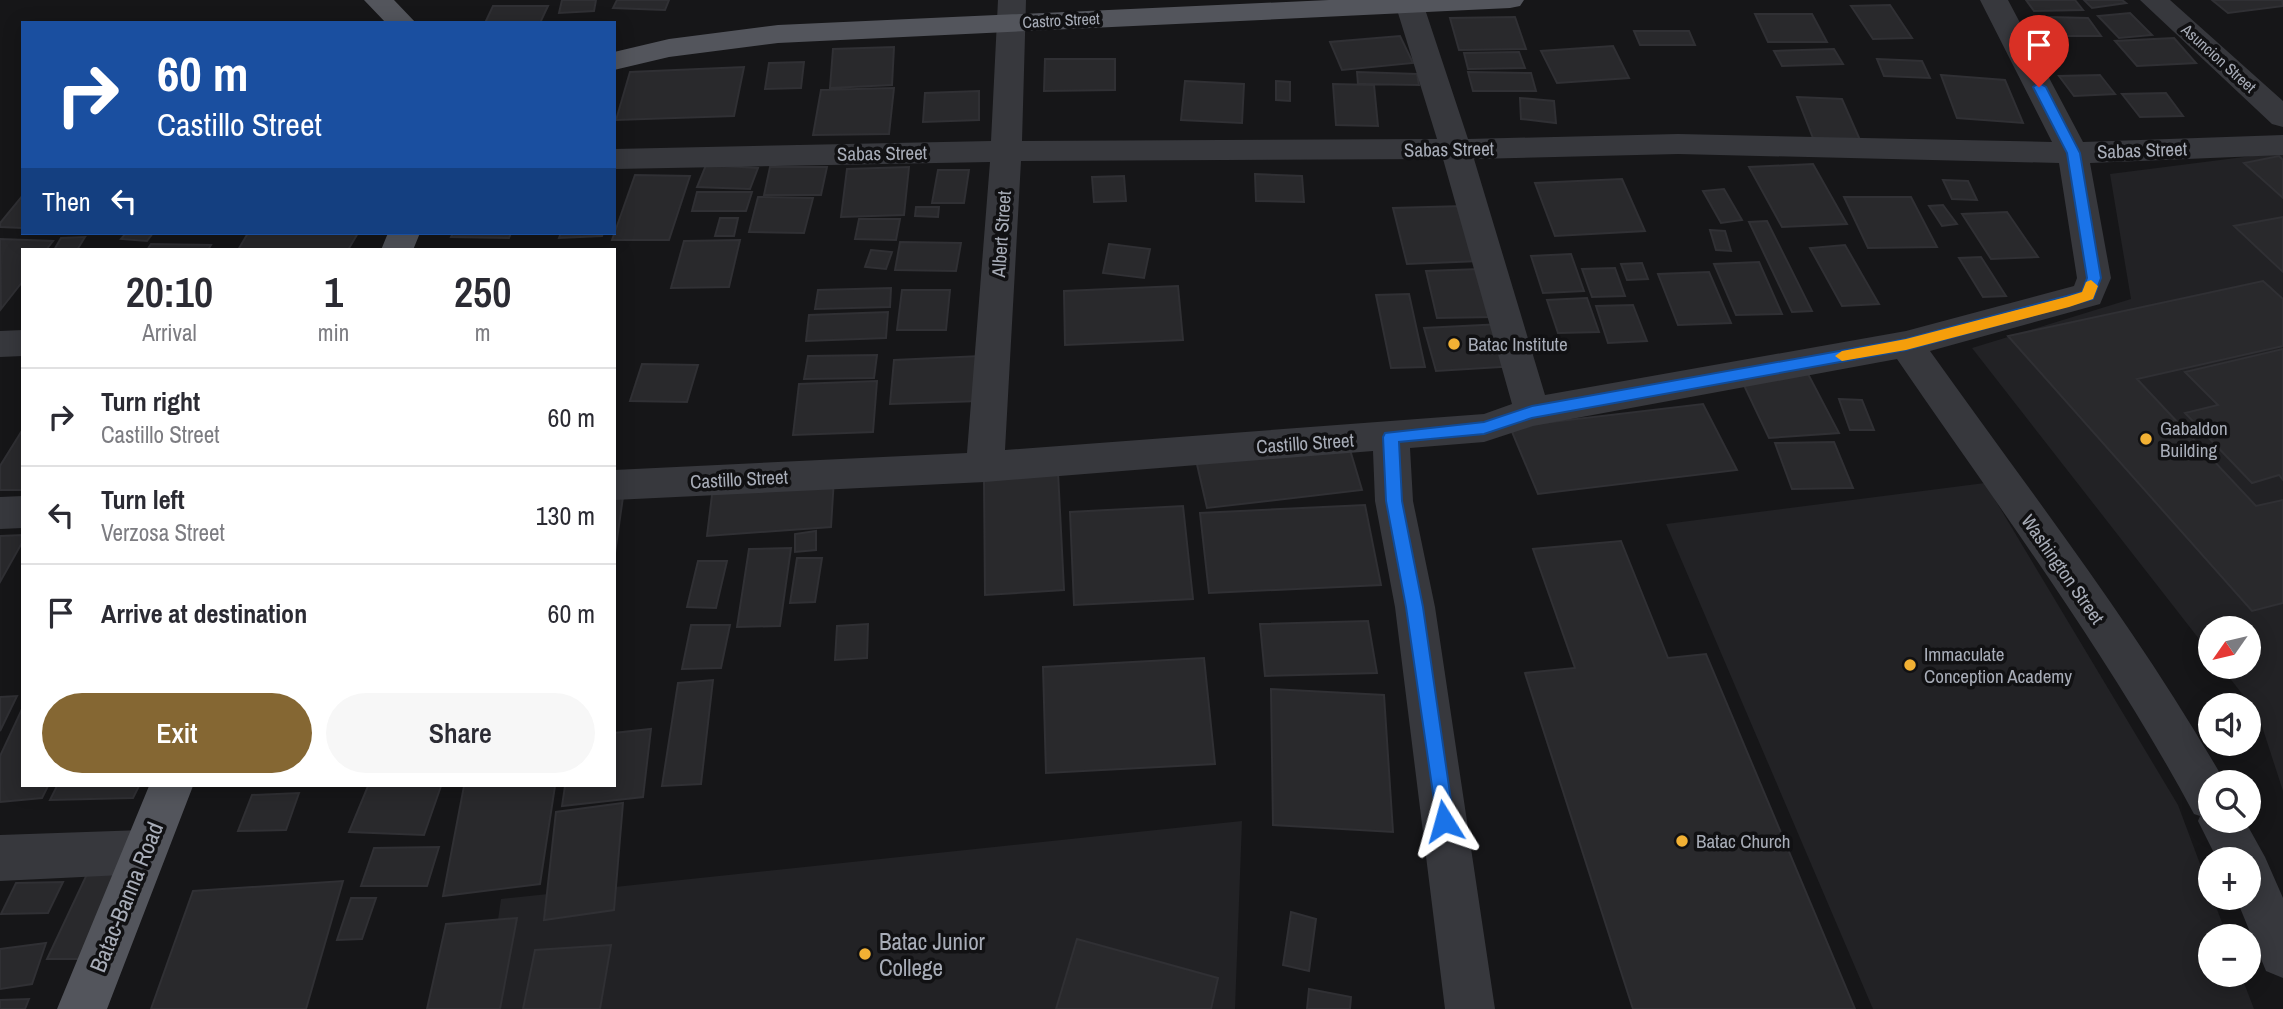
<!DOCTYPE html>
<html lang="en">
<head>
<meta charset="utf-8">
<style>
	body { margin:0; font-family:"Archivo Narrow",sans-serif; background:#f7f7f7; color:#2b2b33; height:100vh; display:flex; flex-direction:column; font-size:26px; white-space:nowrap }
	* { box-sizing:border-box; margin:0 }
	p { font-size:23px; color:#7c7c81 }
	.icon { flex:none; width:38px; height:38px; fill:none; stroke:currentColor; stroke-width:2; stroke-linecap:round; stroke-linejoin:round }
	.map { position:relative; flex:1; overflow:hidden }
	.sheet { position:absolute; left:21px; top:248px; width:595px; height:539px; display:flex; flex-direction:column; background:#fff; border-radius:0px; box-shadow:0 4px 18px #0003 }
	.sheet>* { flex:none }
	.hud { position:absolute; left:21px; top:21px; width:595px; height:214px; border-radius:0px; box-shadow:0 4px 18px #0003; background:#1a4fa0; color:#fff; overflow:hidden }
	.needle { width:46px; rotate:236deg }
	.controls { position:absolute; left:2198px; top:616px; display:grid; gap:14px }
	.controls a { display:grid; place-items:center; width:63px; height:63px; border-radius:50%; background:#fff; box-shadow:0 4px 18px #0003; font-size:35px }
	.pin { position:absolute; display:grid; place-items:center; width:60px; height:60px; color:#fff; margin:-72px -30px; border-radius:50% 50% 50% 0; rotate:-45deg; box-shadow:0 0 7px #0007 }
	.pin .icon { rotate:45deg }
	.me { position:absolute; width:77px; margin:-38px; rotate:352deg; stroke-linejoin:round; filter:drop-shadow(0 0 5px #0008) }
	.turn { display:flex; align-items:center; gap:24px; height:147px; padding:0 21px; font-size:32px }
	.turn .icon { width:91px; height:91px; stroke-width:2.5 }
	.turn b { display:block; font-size:49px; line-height:60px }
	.then { display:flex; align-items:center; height:66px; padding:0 21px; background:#0003; gap:14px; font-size:26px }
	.eta { display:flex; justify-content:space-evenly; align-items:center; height:119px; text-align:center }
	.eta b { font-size:42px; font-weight:600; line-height:49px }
	.primary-button { display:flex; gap:14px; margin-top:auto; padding:14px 21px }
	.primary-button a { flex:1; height:80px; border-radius:42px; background:#856733; color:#fff; font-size:28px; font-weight:600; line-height:80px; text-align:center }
	.primary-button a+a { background:#f7f7f7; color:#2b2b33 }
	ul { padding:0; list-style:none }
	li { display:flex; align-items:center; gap:21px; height:98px; padding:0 21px; border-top:2px solid #e1e1e2 }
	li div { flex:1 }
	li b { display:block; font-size:26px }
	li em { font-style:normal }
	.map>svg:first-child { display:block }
	.built { fill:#222225 }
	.building { fill:#29292c; stroke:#303034; stroke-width:2 }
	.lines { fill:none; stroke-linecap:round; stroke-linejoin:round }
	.minor { fill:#37383d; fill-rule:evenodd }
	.major { fill:#53555c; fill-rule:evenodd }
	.route { fill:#1a73e8; stroke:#114b97; stroke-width:2 }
	.slow { fill:#f59e0b }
	.poi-dot { fill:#f2b134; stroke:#111113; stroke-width:2.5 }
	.labels { text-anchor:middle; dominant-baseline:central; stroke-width:7; stroke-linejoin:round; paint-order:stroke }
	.far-street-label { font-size:16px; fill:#a8adb8; stroke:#111113 }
	.street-label { font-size:19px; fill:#a8adb8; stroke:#111113 }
	.poi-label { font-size:19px; fill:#a8adb8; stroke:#111113; text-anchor:start }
	.near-street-label { font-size:23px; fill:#a8adb8; stroke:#111113 }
	.near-poi-label { font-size:23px; fill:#a8adb8; stroke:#111113; text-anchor:start }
</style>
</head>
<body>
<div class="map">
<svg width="2283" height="1009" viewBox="0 0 2283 1009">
	<rect width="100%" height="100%" fill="#161618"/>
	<path class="built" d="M2283 152V791L2258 714 2221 667H2249V628H2210V653L1972 348 2131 299 2110 174Z
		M1985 483 2178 805 2227 936H2210V975H2241L2254 1009H1873L1666 524Z
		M1242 821 1235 1009H485L501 899Z"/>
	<path class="building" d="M562 0H596L594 11 559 13Z
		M617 0H669L665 10 613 8Z
		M2026 0H2075L2083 10 2034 11Z
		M2084 0H2122L2126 3 2092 8Z
		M2212 0H2282L2283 6 2228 13Z
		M1890 5 1912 38 1873 39 1851 6Z
		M493 6H548L540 23H485Z
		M2130 13 2152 35 2119 38 2098 16Z
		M1755 14H1812L1827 42H1768Z
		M1515 17 1526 49 1459 50 1450 18Z
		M2048 17 2088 18 2101 36H2060Z
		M1634 31H1689L1695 45H1640Z
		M1400 36 1413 63 1342 70 1330 42Z
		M2174 38 2196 63 2137 66 2115 41Z
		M1613 46 1629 78 1557 83 1541 51Z
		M894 47 892 85 830 88 833 49Z
		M1834 49 1843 64 1782 66 1774 51Z
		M1519 52 1525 68 1468 69 1464 53Z
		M1045 59H1115V90L1044 91Z
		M1877 59 1922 61 1930 78 1884 76Z
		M804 62 801 88 765 89 769 63Z
		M744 67 734 116 616 120 630 72Z
		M1357 72 1417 74 1419 85 1358 84Z
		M1468 72 1531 73 1536 91H1473Z
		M1941 75 2005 80 2023 123 1957 118Z
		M2100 75 2115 94 2074 96 2059 76Z
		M1185 81 1244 84 1242 123 1181 120Z
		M1276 81 1290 82V101L1276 100Z
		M1333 84 1374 85 1378 126 1336 125Z
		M894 88 889 134 813 135 821 90Z
		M979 91V120L923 122 925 93Z
		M2166 93 2183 116 2140 117 2122 94Z
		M1797 97 1842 99 1860 140 1813 138Z
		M1520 98 1554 101 1556 123 1521 119Z
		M2279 156 2283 160V198L2244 163Z
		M1813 164 1847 224 1782 227 1749 167Z
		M706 165 758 168 750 189 697 187Z
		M770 167H827L821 195H764Z
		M909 167 904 215 841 217 847 169Z
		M938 170H969L964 203H932Z
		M1255 174 1302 176 1304 202 1256 201Z
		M635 175 690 176 669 240H612Z
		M1124 176 1126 201 1094 202 1092 177Z
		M1622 179 1645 231 1555 236 1535 183Z
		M1943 180 1968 181 1977 200 1952 199Z
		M1724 189 1742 220 1721 223 1703 191Z
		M697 192H752L746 211H692Z
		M23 195V228L0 227V223Z
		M758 197 813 198 804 233 749 232Z
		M1844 197H1911L1937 247 1868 248Z
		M1943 205 1957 224 1942 226 1929 206Z
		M1464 206 1480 261 1407 264 1393 208Z
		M916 207H939L938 217 915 216Z
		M2007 212 2038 257 1991 259 1962 214Z
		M2283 217V272L2234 226Z
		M720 218H738L734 236H715Z
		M859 219H900L896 240 855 239Z
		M1767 221 1812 311 1792 312 1749 222Z
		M1710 230 1725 231 1731 251 1716 250Z
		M126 233H153L147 241 121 239Z
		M248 233H358L348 250H238Z
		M453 233H511L509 238 451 237Z
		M561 233H603L602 236 559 238Z
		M85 237 77 250H54L61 238Z
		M0 239 53 241 46 250H23V281L1 309Z
		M740 240 729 287 671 288 684 241Z
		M900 242 961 243 956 271 895 270Z
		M151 244 211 245 208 250H147Z
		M1109 244 1150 249 1144 278 1103 273Z
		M1845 245 1879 304 1842 306 1810 248Z
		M871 250 892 252 886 269 865 267Z
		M1571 254 1584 291 1543 293 1531 256Z
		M1981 257 2006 296 1983 297 1959 258Z
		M1759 262 1782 314 1736 315 1714 264Z
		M1642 263 1648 279 1627 280 1621 264Z
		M1615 268 1625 296 1592 297 1582 269Z
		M1480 269 1493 317 1437 318 1426 271Z
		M1709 272 1731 323 1678 325 1658 274Z
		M2263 281 2283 299V346L2137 379 2256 506 2283 500V603L2252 611 2008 336Z
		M1178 286 1183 340 1065 345 1064 291Z
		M891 288 890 307 815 309 818 290Z
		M902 290H950L946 330H897Z
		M1409 294 1425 367 1391 368 1376 295Z
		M1587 298 1599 332 1558 333 1547 300Z
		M1633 305 1647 341 1608 343 1596 306Z
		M888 312 886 338 806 341 809 315Z
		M1502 324 1516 366 1436 371 1424 328Z
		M2283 349V480L2279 475 2252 483 2185 413 2218 405 2185 372Z
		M877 355 874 378 804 379 808 356Z
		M981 356 980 401 890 404 894 360Z
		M642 364 698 365 687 402 630 401Z
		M1807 372 1839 433 1769 438 1740 377Z
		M877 381 873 432 793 435 799 384Z
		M1839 399 1862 400 1874 430H1850Z
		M1703 404 1737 470 1538 494 1510 427Z
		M23 429V490H0V466Z
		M1834 442 1853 488 1792 489 1775 443Z
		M1348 443 1362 490 1207 508 1196 460Z
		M1058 472 1064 590 985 595 984 477Z
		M834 478 831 527 707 536 713 487Z
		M614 497H623L614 560Z
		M1365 505 1381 585 1209 593 1200 513Z
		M1183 506 1193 599 1074 605 1070 512Z
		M816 531V550L795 552V534Z
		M23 535V541L0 582V536Z
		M1621 541 1668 658 1706 654 1855 1009H1633L1525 673 1575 668 1533 549Z
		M791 548 780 626 737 627 749 549Z
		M797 558H822L815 602 790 603Z
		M698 561H727L716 608 687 607Z
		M1368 621 1377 673 1265 676 1260 624Z
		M868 624 867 658 835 660 837 626Z
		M691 625H730L721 668 682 669Z
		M1204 658 1215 764 1046 773 1043 667Z
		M713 680 701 784 662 786 678 683Z
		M1271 689 1384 695 1393 832 1273 825Z
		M17 696 0 731V697Z
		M23 707V786H48L42 798 0 802V756Z
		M651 729 643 797 562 806 565 786H614V733Z
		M57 786H139L133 798 50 800Z
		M368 786H441L424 835 349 832Z
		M464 786H555L540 884 443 896Z
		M299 793 286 830 238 831 252 795Z
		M623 803 614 910 544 920 556 812Z
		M439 847 427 886H361L374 848Z
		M88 872H120L81 959H47Z
		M343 881 306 1009H151L193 891Z
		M63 882 48 913 1 914 16 883Z
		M351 898H376L362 939 337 940Z
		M1291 912 1316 919 1309 971 1283 965Z
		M517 918 500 1009H427L446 924Z
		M1077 939 1218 978 1211 1009H1056Z
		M46 943 32 984 0 989V949Z
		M611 945 600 1009H523L535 950Z
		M1309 989 1351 997 1350 1009H1307Z
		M29 999 25 1009H0V1000Z"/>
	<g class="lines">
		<path class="minor" d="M998 0H1026L1022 141 1437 139 1394 0H1422L1468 139 1678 134 2052 142 1980 0H2008L2083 142 2283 135V155L2090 163 2111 278 2100 304 1930 351C2031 493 2138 630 2225 782H2210V821H2245L2265 857 2283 898V978L2266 971 2236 898H2249V859H2217L2198 821 2200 816 2194 814C2108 654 2000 509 1897 359L1533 426 1484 442 1410 448 1413 501 1435 607 1495 1009H1445L1395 607 1375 501 1373 451 985 482 614 500V470L967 453 990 162 614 169V149L991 141ZM1678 154 2059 163 2077 278 2074 286 1906 331 1545 395 1474 159ZM1443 159 1512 404 1484 414 1005 450 1021 161Z
			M2140 0H2170L2283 101V127L2272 124Z
			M23 330V356L0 357V331Z
			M23 496V528L0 529V497Z
			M143 830 159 836 166 852 159 868 143 874 0 881V835Z"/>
		<path class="major" d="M364 0H394L416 23H386Z
			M1329 0H1524L1520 6 1510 8 778 43 669 57 614 70V52L669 39 778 25Z
			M388 233H420L413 250H381Z
			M149 786H193L107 1009H57Z"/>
	</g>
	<path class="route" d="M2039 83 2046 87 2080 153 2101 278 2093 299 1906 350 1532 418 1484 434 1399 442 1402 501 1423 607 1454 821 1451 828 1444 830 1438 828 1406 607 1386 501 1383 437 1385 433 1484 422 1532 406 1906 339 2082 292 2087 278 2067 153 2033 87Z"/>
	<path class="slow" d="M2091 280 2098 286 2093 299 2069 307 1906 350 1842 361 1835 356 1842 351 1906 339 2066 297 2082 292 2086 282Z"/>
	<g class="poi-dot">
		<circle cx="1454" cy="344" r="7"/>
		<circle cx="2146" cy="439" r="7"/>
		<circle cx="1910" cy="665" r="7"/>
		<circle cx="1682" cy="841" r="7"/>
		<circle cx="865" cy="954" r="7"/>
	</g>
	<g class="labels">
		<g class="far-street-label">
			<text transform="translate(1061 20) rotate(-3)">Castro Street</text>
			<text transform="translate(2219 58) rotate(42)">Asuncion Street</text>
		</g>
		<g class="street-label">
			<text transform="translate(1449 149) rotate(-1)">Sabas Street</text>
			<text transform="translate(2142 150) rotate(-2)">Sabas Street</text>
			<text transform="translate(882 153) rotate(-1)">Sabas Street</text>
			<text transform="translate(1001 234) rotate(-86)">Albert Street</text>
			<text transform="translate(1305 443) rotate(-4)">Castillo Street</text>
			<text transform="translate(739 479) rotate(-3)">Castillo Street</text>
			<text transform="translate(2063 569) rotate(55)">Washington Street</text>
		</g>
		<g class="poi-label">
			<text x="1468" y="344">Batac Institute</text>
			<text x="2160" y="428">Gabaldon<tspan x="2160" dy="22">Building</tspan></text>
			<text x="1924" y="654">Immaculate<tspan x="1924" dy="22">Conception Academy</tspan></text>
			<text x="1696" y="841">Batac Church</text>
		</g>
		<g class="near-street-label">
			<text transform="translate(126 897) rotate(-68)">Batac-Banna Road</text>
		</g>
		<g class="near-poi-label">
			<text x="879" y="941">Batac Junior<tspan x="879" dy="26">College</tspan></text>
		</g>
	</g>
</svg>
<div class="controls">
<a><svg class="needle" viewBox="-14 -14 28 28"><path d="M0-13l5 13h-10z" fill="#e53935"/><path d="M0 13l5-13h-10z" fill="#7c7c81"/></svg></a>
<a><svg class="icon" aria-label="sound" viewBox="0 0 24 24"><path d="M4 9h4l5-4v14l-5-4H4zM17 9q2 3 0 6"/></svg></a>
<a><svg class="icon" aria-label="search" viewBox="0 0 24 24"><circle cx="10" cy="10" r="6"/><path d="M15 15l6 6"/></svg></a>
<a>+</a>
<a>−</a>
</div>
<div class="pin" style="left:2039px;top:87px;background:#d93025"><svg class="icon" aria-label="arrive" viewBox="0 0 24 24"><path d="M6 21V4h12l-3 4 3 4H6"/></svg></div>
<svg class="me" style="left:1444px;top:821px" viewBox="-20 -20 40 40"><path d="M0-17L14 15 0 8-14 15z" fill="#1a73e8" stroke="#fff" stroke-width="4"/></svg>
<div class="hud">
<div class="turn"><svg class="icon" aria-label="right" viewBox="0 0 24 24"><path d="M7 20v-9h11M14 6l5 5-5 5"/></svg><div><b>60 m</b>Castillo Street</div></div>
<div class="then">Then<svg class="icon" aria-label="left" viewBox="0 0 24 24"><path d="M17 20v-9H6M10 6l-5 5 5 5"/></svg></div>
</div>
<section class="sheet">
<div class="eta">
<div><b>20:10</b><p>Arrival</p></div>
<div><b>1</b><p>min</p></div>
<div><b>250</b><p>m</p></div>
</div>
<ul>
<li><svg class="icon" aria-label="right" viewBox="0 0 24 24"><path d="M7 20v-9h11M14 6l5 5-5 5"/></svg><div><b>Turn right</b><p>Castillo Street</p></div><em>60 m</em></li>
<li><svg class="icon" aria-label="left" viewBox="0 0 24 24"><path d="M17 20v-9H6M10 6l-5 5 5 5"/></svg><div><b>Turn left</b><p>Verzosa Street</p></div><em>130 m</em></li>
<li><svg class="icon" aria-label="arrive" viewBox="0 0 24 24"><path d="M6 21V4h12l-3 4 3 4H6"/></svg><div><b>Arrive at destination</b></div><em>60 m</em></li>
</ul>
<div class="primary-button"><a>Exit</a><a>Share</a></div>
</section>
</div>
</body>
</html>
